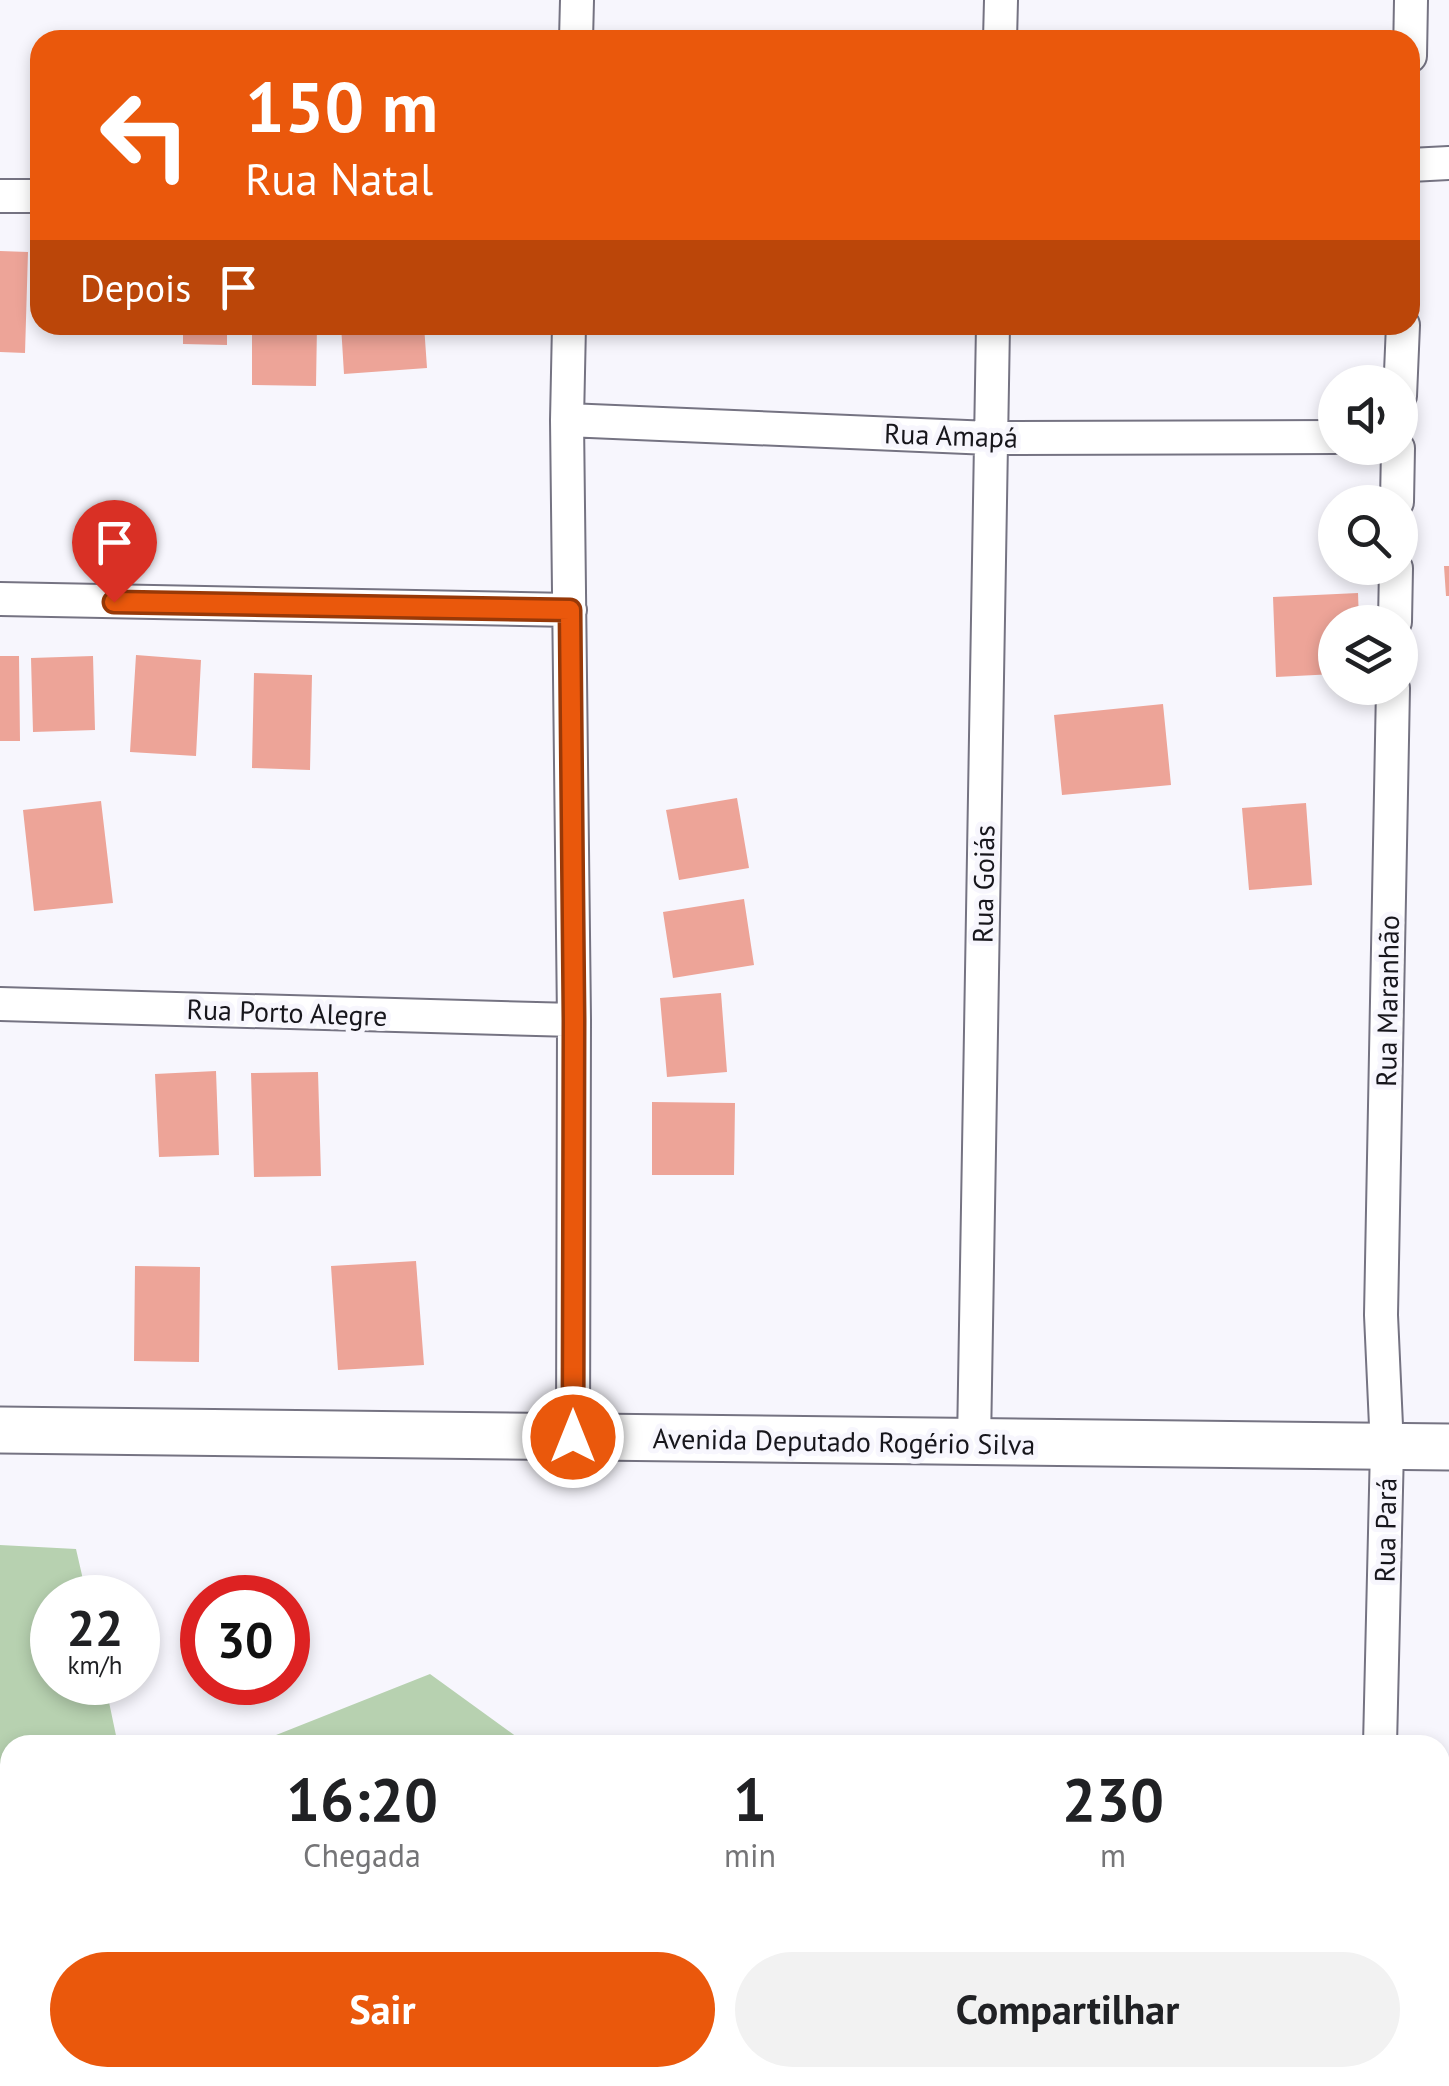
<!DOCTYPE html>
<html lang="pt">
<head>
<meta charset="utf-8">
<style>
	body { margin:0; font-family:"PT Sans",sans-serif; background:#f2f2f2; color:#202124; height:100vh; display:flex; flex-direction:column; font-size:38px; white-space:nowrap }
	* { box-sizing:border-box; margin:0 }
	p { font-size:32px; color:#757577 }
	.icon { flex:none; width:55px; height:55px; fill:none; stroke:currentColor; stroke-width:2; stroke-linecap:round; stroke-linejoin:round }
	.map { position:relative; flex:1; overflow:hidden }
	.sheet { position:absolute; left:0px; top:1735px; width:1450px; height:352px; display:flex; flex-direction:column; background:#fff; border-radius:30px 30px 0 0; box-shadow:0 5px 15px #0003 }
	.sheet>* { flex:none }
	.banner { position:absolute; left:30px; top:30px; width:1390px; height:305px; border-radius:30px; box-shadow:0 5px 15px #0003; background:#ea580c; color:#fff; overflow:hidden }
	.fabs { position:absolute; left:1318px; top:365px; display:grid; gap:20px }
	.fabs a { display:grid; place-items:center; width:100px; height:100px; border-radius:50%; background:#fff; box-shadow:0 5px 15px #0003; font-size:50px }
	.speed { position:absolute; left:30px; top:1575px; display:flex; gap:20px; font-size:50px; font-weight:700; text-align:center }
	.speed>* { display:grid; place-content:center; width:130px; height:130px; border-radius:50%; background:#fff; box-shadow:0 5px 15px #0003; line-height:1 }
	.speed small { font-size:25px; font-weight:400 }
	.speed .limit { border:15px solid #d22; background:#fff; color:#111 }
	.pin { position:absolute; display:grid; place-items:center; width:85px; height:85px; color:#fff; margin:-102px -42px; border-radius:50% 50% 50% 0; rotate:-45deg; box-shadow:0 0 10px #0007 }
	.pin .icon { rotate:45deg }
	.me { position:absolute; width:110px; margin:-55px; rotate:0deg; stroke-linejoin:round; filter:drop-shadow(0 0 8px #0008) }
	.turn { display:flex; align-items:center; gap:35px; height:210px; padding:0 50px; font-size:45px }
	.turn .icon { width:130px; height:130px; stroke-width:2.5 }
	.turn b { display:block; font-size:70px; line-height:85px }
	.then { display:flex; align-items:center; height:95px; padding:0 50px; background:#0003; gap:20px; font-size:38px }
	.eta { display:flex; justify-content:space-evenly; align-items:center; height:170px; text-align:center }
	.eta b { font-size:60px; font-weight:700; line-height:70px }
	.primary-button { display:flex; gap:20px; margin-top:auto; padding:20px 50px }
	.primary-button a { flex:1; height:115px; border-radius:60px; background:#ea580c; color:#fff; font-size:40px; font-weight:700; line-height:115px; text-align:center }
	.primary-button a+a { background:#f2f2f2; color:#202124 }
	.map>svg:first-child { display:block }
	.green { fill:#b7d1b0 }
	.building { fill:#eda498 }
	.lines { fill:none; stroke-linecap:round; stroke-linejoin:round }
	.street-casing { stroke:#757382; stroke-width:36 }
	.secondary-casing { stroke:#757382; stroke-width:49 }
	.street { stroke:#fff; stroke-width:32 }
	.secondary { stroke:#fff; stroke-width:45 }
	.route-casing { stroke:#983908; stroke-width:25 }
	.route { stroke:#ea580c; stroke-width:18 }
	.labels { text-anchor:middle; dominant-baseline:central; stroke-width:10; stroke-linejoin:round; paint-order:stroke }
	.street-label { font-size:28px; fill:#17161c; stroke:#f7f6fd }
</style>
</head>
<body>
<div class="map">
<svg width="1449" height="2086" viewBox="0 0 1449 2086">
	<rect width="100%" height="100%" fill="#f7f6fd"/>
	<path class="green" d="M0 1545 76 1549 87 1597 52 1598V1682L105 1683 118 1745H10V2078H1009L1031 2086H0Z
		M430 1674 528 1745H251Z"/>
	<path class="building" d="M0 251 28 252 25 353 0 352Z
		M183 325H227V345L183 344Z
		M252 325H317L316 386 252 385Z
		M341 325H424L427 368 344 374Z
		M1444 566H1449V596H1446Z
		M1358 593 1359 622H1335V674L1276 677 1273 597Z
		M136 655 201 660 196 756 130 752Z
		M0 656H19L20 741H0Z
		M93 656 95 730 33 732 31 658Z
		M254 673 312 675 310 770 252 768Z
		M1163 704 1171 785 1062 795 1054 715Z
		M737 798 749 868 679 880 666 810Z
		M101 801 113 903 34 911 23 810Z
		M1306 803 1312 885 1249 890 1242 808Z
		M744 899 754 965 673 978 663 912Z
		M721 993 727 1072 667 1077 660 998Z
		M216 1071 219 1155 159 1157 155 1074Z
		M318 1072 321 1176 254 1177 251 1073Z
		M652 1102 735 1103 734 1175H652Z
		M416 1261 424 1365 338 1370 331 1266Z
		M135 1266 200 1267 199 1362 134 1361Z"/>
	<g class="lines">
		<g class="street-casing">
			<path id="street" d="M576 40 577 0
				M1000 40 1001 0
				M1410 56 1411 0
				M1410 165 1449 163
				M0 196H40
				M569 325 567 420 574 1020 573 1437
				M1400 396 1403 325
				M567 420 990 438 1335 437
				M1397 502 1398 448
				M0 599 570 610
				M1395 622 1396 568
				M0 1004 574 1020
				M974 1443 993 325
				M1380 1745 1387 1448 1381 1315 1393 688
				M1440 1990 1449 1997"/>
		</g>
		<g class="secondary-casing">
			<path id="secondary" d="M0 1430 1449 1447"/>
		</g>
		<use href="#street" class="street"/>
		<use href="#secondary" class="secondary"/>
	</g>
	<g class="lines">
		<g class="route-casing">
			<path id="route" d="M114 602 570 610 574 1020 573 1437"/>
		</g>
		<use href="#route" class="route"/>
	</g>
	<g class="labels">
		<g class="street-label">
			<text transform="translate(951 435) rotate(2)">Rua Amapá</text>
			<text transform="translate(983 884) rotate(-89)">Rua Goiás</text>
			<text transform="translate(1387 1001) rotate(-89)">Rua Maranhão</text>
			<text transform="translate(287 1012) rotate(2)">Rua Porto Alegre</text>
			<text transform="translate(844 1441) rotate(1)">Avenida Deputado Rogério Silva</text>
			<text transform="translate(1385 1530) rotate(-89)">Rua Pará</text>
		</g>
	</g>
</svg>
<div class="fabs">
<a><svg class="icon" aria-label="sound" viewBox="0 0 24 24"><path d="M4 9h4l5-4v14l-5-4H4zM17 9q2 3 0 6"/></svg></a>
<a><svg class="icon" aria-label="search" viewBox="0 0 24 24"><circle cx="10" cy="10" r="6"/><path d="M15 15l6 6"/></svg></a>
<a><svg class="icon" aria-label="layers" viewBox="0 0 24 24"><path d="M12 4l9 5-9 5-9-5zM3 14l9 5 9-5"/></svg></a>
</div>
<div class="speed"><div>22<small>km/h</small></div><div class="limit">30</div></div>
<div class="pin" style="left:114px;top:602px;background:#d93025"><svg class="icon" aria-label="arrive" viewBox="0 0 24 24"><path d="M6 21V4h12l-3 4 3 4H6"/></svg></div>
<svg class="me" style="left:573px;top:1437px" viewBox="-20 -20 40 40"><circle r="17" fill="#ea580c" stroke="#fff" stroke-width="3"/><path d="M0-11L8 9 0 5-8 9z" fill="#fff"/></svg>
<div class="banner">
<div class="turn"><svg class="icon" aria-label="left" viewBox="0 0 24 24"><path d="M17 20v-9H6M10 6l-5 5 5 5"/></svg><div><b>150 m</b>Rua Natal</div></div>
<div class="then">Depois<svg class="icon" aria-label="arrive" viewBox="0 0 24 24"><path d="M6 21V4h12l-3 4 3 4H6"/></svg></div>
</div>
<section class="sheet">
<div class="eta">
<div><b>16:20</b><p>Chegada</p></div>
<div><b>1</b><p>min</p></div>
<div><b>230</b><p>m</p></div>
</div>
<div class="primary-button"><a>Sair</a><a>Compartilhar</a></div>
</section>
</div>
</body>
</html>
